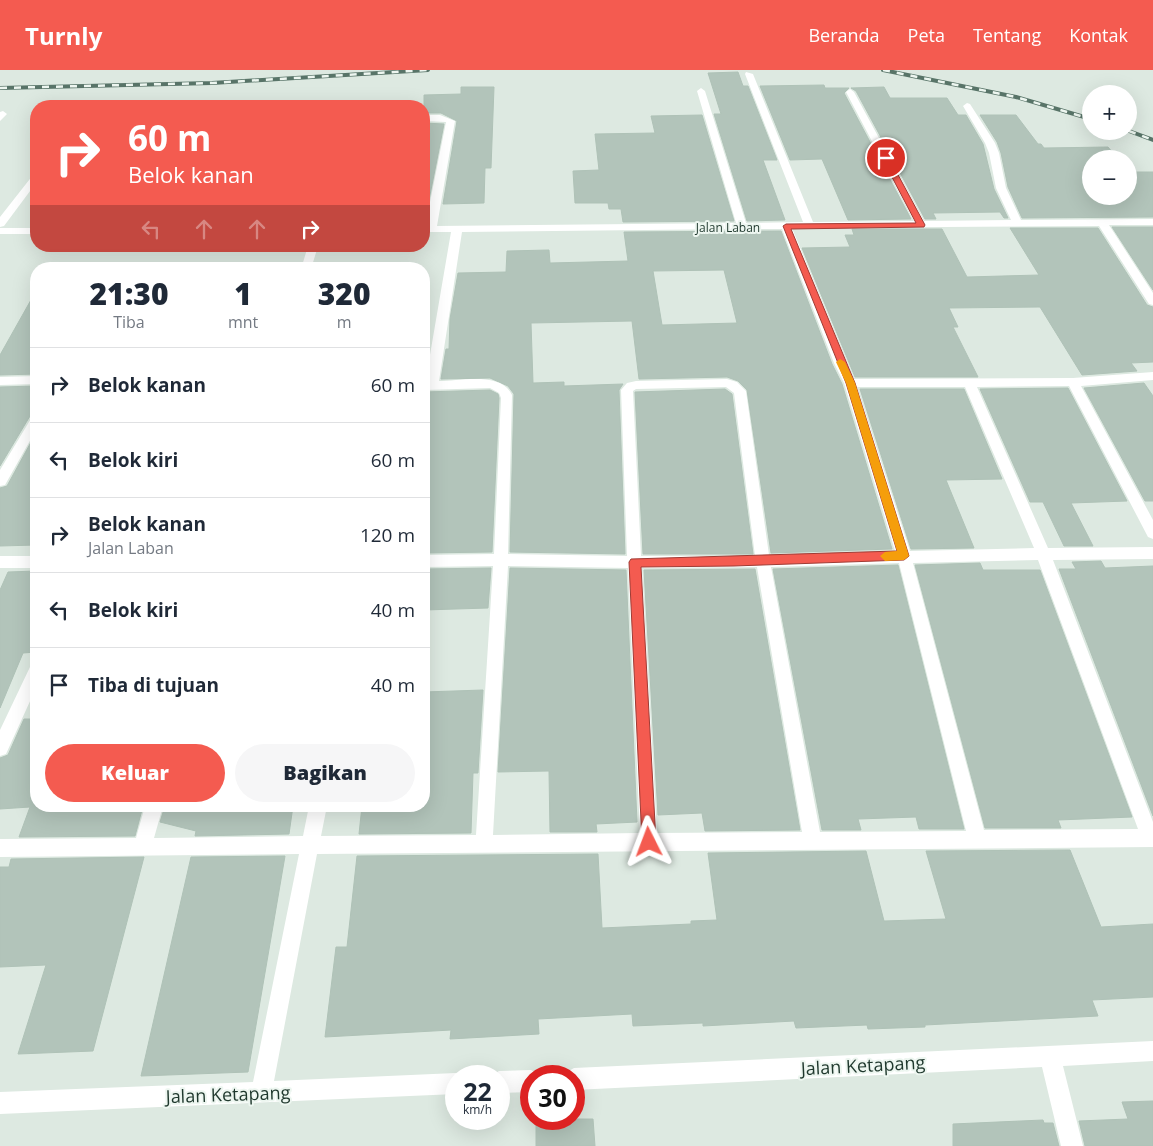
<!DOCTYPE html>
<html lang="id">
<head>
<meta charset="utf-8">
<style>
	body { margin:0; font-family:"Open Sans",sans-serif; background:#f6f6f7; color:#1f2937; height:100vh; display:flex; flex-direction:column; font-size:19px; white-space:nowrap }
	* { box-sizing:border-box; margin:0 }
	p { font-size:16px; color:#747a83 }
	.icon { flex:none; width:28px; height:28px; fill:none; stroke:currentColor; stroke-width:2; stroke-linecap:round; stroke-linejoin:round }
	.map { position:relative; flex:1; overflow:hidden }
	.details { position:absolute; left:30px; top:192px; width:400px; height:550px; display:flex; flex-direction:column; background:#fff; border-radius:20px; box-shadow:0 5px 20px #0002 }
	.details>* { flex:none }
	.top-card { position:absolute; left:30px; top:30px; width:400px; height:152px; border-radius:20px; box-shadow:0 5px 20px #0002; background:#f45b50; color:#fff; overflow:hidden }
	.controls { position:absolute; left:1082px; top:15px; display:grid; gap:10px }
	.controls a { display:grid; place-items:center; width:55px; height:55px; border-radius:50%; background:#fff; box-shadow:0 5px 20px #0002; font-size:25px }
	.speed { position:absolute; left:445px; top:995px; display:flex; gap:10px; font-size:25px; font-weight:700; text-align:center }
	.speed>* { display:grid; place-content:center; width:65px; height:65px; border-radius:50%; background:#fff; box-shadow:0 5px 20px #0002; line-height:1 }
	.speed small { font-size:12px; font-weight:400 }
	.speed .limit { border:8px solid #d22; background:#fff; color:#111 }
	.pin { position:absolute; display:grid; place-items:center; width:42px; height:42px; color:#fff; margin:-21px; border:2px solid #fff; border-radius:50%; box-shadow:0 1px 5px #0007 }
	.me { position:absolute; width:55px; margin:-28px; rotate:357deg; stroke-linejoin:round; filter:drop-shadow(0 0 4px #0008) }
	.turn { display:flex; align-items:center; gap:18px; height:105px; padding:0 15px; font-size:22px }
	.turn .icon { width:65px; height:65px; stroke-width:2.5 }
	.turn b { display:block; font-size:35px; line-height:42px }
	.lanes { display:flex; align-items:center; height:48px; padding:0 15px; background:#0003; justify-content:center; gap:25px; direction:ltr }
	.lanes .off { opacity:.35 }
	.eta { display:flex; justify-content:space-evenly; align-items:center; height:85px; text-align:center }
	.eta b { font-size:30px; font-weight:800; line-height:35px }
	.cta { display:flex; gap:10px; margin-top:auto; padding:10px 15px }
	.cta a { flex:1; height:58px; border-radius:30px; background:#f45b50; color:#fff; font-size:20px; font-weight:800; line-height:58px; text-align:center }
	.cta a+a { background:#f6f6f7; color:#1f2937 }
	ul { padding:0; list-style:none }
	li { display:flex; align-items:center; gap:15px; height:75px; padding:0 15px; border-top:1px solid #e0e1e3 }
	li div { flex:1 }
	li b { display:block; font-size:19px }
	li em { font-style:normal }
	header { display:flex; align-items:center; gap:30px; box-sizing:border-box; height:70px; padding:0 25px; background:#f45b50; color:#fff }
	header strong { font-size:24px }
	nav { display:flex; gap:28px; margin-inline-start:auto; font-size:18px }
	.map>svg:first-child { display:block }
	.building { fill:#b2c4ba; stroke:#afc2b7; fill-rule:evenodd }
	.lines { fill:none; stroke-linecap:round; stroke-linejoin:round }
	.minor { fill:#fff; fill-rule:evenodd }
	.rail-casing { stroke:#587468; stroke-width:4 }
	.rail { stroke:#edf6f0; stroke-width:2.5; stroke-dasharray:7; stroke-linecap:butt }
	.route { fill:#f45b50; stroke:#9f3b34 }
	.slow { fill:#f59e0b }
	.labels { text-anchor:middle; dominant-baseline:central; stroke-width:4; stroke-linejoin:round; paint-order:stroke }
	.far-street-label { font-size:12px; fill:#1f382d; stroke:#edf6f0 }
	.near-street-label { font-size:18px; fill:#1f382d; stroke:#edf6f0 }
</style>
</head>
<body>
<header>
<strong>Turnly</strong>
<nav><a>Beranda</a><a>Peta</a><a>Tentang</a><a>Kontak</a></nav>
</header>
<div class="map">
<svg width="1153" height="1076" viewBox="0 0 1153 1076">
	<rect width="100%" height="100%" fill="#dde9e1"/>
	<path class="building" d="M738 2 743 16H748L777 90H763L785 150 747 151 714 44H721L708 3Z
		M824 15 825 18H849L844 23 911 149 848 150 822 89 790 90 760 16Z
		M461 17H494L491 98H485L484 133 443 134 457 51 441 43H424V25L461 24Z
		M884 17 890 28H947L958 45H966L983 74 994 119 1008 148H1004L1000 142 933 143 936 149H925L856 21 851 18Z
		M702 45 734 151 623 152 621 139H609L608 133H575L573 101 599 100 595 64 655 63 651 46Z
		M980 45H1016L1038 74H1041L1044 78 1108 77 1118 89H1091V126H1129V102H1153V147L1022 148 1008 117 1001 83 997 72Z
		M424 53 444 54 428 135H424Z
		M1112 157H1153V220Z
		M1010 158H1098L1147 235 1153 237V292L1131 293 1137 301 1082 305 1040 237 949 238 958 257H953L978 307H855L802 178 850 177 845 165H854L852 159H942L967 207 1039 205Z
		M781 161 832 294 842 314 892 479 771 483 747 320 738 311 727 307 639 309 632 251 531 253 533 313 564 312V316L623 314 619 320 625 484 510 482 514 324 508 316 490 308 441 309 446 279H449L450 249 458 203 506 202 507 181 549 180 550 193 628 191 624 162ZM724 200 737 253 662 255 653 201Z
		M36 221V304L0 305V285Z
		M1144 313 1153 326V431H1145L1084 318Z
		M36 316V344L30 346 0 396V317Z
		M1068 318 1127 431 1071 433 1093 476H1064L1043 432H1030L980 319Z
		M725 319 732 324 753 484H643L635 322Z
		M860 319H964L1002 409 946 410 974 478 911 479Z
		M490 320 498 324 499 328 492 482 424 483V322Z
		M36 363V475L0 476V418L7 416Z
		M1101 491 1105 498 1153 496V746L1059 499H1076L1072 492Z
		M980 493 983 500H1040L1132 747 1058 750 1061 758H985L915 495Z
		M898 495 964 759H919L916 747 858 749 861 760H822L773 499Z
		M491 498 488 538 424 540V499Z
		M510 498 626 500 637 752 596 754 597 762H550L549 701 498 702Z
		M755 499 800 760 705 761 702 743 658 745 644 500Z
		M36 501V582L23 583 0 638V520L8 502Z
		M483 620 478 703H473L471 763 359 764 362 736H424V622Z
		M24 649H36V736H143L135 766 19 767 30 737 0 739V688L8 685Z
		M165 736H293L289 764 195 766 196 761 160 752Z
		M1070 780 1101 857 1153 854V927L1092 930 1098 946 925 955V957L868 959 867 955 796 958 794 951 703 956V953L633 956 632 944 538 949 539 964 450 969 451 960 325 967 336 877H347L357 786 598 784 602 858 691 854V851L717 850 708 783 866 781 884 851 946 849 926 781Z
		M285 786 248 1002 141 1006 191 787Z
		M144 787 93 981 18 984 46 895 0 897V797H9L11 789Z
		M1153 1031V1076H1085L1079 1051 1128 1049 1122 1032Z
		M536 1049H593L595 1076H536Z
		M1043 1050 1044 1053H1053L1059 1076H953V1054Z"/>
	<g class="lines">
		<path class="minor" d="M746 2 753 4 813 152 914 151 846 22 850 19 854 22 924 151 1011 150 996 118 989 83 985 73 963 36 967 33 970 34 995 73 999 83 1006 118 1021 150 1153 149V155H1109L1153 223V235L1149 234 1099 156 792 158 854 309 1073 308 1153 302V310L1081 316 1153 450V469L1148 467 1069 316 977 317 1048 478 1153 477V489L1053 490 1153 752V777L317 784 274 1011 456 1003 463 1006H456V1024L0 1044V1022L253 1012 299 784 0 787V769L136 768 145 736H163L154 768 303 766 309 736H327L321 766 476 765 493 496 424 497V485L494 484 501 328 499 323 490 318 424 320 451 162H424L446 52 424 51V45H440L455 51 437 156 736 153 697 21 701 18 705 21 746 153 803 152 745 4ZM738 159H782L834 293 844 313 895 481 769 485 746 321 737 312 727 309 636 311 627 313 621 320 627 486 508 484 512 325C501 301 460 311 439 311L462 162ZM726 317 734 323 755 486H641L633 321 636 319ZM857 317H965L1034 478 910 481ZM1038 490 1138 759 984 760 913 493ZM899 493 966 761 820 762 771 497ZM508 496 628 498 640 763 493 765ZM757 497 802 762 657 763 642 498Z
			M3 41 7 44 0 51V42Z
			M36 104V113L4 156 0 157V147L33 105Z
			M0 158H36V164H0Z
			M308 176H318L311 199H301Z
			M36 306V314L0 315V307Z
			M36 346V360L5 415 0 416V400L32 347Z
			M0 486H36V498H0Z
			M36 595V618L6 684 0 686V660L30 597Z
			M1153 971V991L1063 996 1083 1076H1061L1042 997 574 1020V1006H565L567 1002 574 998Z
			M531 1000 538 1004 540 1006H531V1022L499 1023V1006H491L499 1001Z"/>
		<g class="rail-casing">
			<path id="rail" d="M883 0 1016 27 1091 49
				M0 18 212 13 428 0
				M1129 61 1153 70"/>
		</g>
		<use href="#rail" class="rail"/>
	</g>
	<path class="route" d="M886 86 889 88 925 155 924 157 791 159 855 313 909 486 904 490 734 496 641 497 656 772 654 777 649 779 644 777 642 772 629 492 631 489 897 481 846 313 783 156 786 154 916 153 882 88Z"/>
	<path class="slow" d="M840 289 845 292 855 313 909 486 904 490 885 491 880 486 885 482 897 481 846 313 836 292Z"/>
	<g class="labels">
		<g class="far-street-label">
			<text x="728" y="157">Jalan Laban</text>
		</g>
		<g class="near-street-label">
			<text transform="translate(863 995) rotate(-3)">Jalan Ketapang</text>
			<text transform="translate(228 1024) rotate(-2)">Jalan Ketapang</text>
		</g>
	</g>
</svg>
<div class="controls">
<a>+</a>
<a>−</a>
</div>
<div class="speed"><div>22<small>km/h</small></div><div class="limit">30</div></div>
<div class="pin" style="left:886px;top:88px;background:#d93025"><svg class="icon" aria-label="arrive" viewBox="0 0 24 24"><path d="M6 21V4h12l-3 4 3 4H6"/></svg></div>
<svg class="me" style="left:649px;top:772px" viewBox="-20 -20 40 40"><path d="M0-17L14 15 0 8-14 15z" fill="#f45b50" stroke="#fff" stroke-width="4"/></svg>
<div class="top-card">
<div class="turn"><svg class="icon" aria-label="right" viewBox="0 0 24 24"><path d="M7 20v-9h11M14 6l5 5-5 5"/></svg><div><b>60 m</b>Belok kanan</div></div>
<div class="lanes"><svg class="icon off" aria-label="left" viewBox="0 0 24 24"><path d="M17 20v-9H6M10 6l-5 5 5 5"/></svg><svg class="icon off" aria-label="ahead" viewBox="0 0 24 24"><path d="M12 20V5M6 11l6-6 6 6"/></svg><svg class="icon off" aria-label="ahead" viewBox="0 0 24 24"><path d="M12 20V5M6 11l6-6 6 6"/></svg><svg class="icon" aria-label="right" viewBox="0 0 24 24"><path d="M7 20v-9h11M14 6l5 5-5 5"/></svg></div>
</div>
<section class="details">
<div class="eta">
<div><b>21:30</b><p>Tiba</p></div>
<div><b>1</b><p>mnt</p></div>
<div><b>320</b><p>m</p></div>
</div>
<ul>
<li><svg class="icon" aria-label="right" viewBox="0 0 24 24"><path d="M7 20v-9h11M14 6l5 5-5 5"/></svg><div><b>Belok kanan</b></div><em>60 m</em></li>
<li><svg class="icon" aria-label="left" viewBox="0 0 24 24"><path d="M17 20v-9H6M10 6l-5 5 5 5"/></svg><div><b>Belok kiri</b></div><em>60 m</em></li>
<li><svg class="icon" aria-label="right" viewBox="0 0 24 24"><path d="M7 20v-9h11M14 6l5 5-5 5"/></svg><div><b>Belok kanan</b><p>Jalan Laban</p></div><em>120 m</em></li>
<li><svg class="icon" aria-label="left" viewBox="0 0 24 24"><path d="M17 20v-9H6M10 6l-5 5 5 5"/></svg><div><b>Belok kiri</b></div><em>40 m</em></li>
<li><svg class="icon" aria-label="arrive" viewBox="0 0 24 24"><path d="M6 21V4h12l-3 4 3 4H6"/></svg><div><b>Tiba di tujuan</b></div><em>40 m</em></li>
</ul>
<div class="cta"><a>Keluar</a><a>Bagikan</a></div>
</section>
</div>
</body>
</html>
